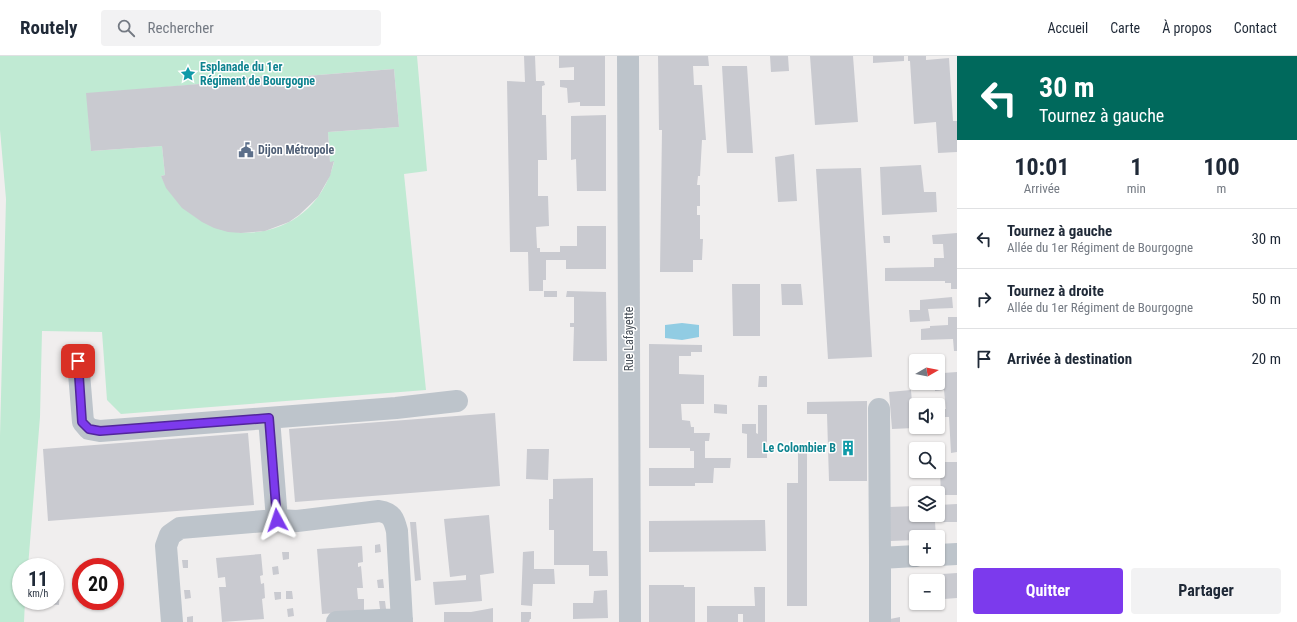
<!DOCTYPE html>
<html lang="fr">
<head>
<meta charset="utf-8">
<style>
	body { margin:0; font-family:"Roboto Condensed",sans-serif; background:#f2f2f3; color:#1f2937; height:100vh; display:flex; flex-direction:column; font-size:15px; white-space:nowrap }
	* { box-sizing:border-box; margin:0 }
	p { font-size:13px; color:#747a83 }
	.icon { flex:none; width:22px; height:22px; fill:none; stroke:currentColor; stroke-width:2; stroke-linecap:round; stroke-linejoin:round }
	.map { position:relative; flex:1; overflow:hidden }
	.details { display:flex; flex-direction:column; background:#fff; width:340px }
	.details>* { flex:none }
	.top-card { background:#00695c; color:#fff; overflow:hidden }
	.needle { width:26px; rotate:81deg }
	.tools { position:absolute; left:909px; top:298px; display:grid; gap:8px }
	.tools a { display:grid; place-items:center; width:36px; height:36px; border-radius:4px; background:#fff; box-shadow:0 1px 3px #0004; font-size:20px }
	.speed { position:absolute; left:12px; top:502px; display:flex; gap:8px; font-size:20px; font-weight:700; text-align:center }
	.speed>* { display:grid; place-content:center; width:52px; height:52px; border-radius:50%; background:#fff; box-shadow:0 1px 3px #0004; line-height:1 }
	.speed small { font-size:10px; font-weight:400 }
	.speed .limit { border:6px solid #d22; background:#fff; color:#111 }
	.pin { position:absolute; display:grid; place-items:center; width:34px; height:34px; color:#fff; margin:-17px; border-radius:8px; box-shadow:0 2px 6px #0006 }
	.me { position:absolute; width:44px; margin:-22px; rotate:355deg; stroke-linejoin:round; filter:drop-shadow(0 0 3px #0008) }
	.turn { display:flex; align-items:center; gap:14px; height:84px; padding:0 16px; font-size:18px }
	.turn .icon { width:52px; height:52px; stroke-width:2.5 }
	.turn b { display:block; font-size:28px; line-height:34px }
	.eta { display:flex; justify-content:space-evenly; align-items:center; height:68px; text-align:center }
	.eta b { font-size:24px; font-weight:700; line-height:28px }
	.action { display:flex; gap:8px; margin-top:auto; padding:8px 16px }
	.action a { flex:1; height:46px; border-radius:4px; background:#7c3aed; color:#fff; font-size:16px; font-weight:700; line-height:46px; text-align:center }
	.action a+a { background:#f2f2f3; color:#1f2937 }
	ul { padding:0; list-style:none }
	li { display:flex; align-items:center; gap:12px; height:60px; padding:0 16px; border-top:1px solid #e0e1e3 }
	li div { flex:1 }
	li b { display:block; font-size:15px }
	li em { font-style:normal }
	header { display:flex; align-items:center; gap:24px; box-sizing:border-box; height:56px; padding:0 20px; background:#fff; border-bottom:1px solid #e0e1e3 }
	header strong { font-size:19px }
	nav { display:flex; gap:22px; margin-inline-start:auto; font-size:14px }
	.search { width:280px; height:36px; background:#f2f2f3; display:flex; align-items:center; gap:10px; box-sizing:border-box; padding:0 14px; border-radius:4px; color:#747a83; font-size:15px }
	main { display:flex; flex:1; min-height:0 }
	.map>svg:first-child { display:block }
	.green { fill:#c0ead3; fill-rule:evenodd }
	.water { fill:#91cce3 }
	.building { fill:#c9cad0 }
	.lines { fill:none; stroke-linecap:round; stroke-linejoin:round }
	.minor { stroke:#bdc4cb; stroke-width:22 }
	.route-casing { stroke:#51269a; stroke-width:10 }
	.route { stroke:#7c3aed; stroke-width:7 }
	.labels { text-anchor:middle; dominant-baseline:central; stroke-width:3; stroke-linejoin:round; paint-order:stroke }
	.culture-label { font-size:12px; font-weight:bold; fill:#0d838f; stroke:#fff; text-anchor:start }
	.service-label { font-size:12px; font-weight:bold; fill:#4e5e75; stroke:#fff; text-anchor:start }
	.street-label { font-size:12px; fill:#485059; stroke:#fff }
</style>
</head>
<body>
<header>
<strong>Routely</strong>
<div class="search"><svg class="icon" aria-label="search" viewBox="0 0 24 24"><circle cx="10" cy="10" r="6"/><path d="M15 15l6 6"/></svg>Rechercher</div>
<nav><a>Accueil</a><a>Carte</a><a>À propos</a><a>Contact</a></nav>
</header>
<main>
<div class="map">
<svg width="957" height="566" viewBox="0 0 957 566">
	<rect width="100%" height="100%" fill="#f0eeee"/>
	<path class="green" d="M0 0H417L427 115 404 118 426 334 121 358 107 344 102 276 42 275 40 361 28 511H21V545H25L24 566H0V380L6 143 0 74ZM394 13 399 71 328 76 330 106H334C312 194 199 201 161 120L165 119 162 90 91 95 87 38 212 27 211 25 267 20 268 23Z"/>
	<path class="water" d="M682 267 699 269V281L682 284 665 282V269Z"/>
	<path class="building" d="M524 0H535L536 25H544L545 29 542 30V59H546L547 104H538V140H548L549 170 536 171 537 192H540V196H560V190H577V170H606V213H566V204H546V224H543V235H529L528 196H510L507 25 525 26Z
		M559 0H605V50H580V46L568 47 567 32 560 31V24H574V11L559 12Z
		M658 0H708L709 10H693L694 29H702L706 84H702L700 120H698L697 129H700V150H697V159H700V183H703L702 204H693V216H660L662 74H659Z
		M770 0H788L789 15 771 16Z
		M810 0H853L858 66 815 69Z
		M873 0H904V5L873 7Z
		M908 0H926V4L949 2 953 65H957V96L938 97 936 66 914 68 910 5H908Z
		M722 10H747L753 97H727Z
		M394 13 399 71 328 76 330 106 334 105 330 120 318 141 299 159 289 166 265 175 241 177 228 176 214 172 202 166 182 152 166 132 161 120 165 119 162 90 91 95 86 37 212 27 211 24 239 22 268 20V23Z
		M606 59V135H577L576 103 571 104V60Z
		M794 98 797 145 778 146 775 101Z
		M921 109 924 136H936L937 156 882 159 880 111Z
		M861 112 872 301 828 303 816 113Z
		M957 177V233H951V227H945V225H885V212L934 211V202H944L943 188H933L932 179Z
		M883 180H890V187H884Z
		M732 228H760V280H733Z
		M781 228H801L803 249H782Z
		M544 235H557V241H544Z
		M567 235 606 236 607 305H573L574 271H570V267H574V241H566Z
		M952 241 953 252 928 253 930 265 910 266 909 254H920V244Z
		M948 261H957V295H954L953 283 921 284V273L930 272V270L948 269Z
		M649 288 702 289V296H691V300H679V318L704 319V348H681L682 364 690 365 691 371H694V377H710L709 385H705V402H731L730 412H714L713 427H695V430H649V412H694V395H690V392H649Z
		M957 316V396L951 397 949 361H938V353H946L944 334 935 335V327H938V319H944L943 317Z
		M759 320H767V331H758Z
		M911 334 914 372 892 373 889 336Z
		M867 345V425H829L827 358H807V346Z
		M714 348 727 349V358L714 357Z
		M758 349H767V402H747V378L742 377V368H756V377L758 378Z
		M495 357 500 430 295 446 289 373Z
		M248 377 254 449 48 465 43 393Z
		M798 392H807V550H787V427H798Z
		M527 393H549L548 424 526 423Z
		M944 406H957V439H941L940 415 938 416V408H944Z
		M593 422V495H607L608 520H589V509H554V474H549V443H553V423Z
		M957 448V466H935L936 481H916V484L890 485 889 451 916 450V459H938V449Z
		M489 459 494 517 480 519 482 545 435 549 433 526 466 524V519L450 521 444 463Z
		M765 464 766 495 649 496V465Z
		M410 466H416L421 524 415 525Z
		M380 488 381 496 375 497V489Z
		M362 490 363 506 358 507V511L361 510 363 532H357L358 543H364V555L322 558 317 493Z
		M534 495V513H554L555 528H533L532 550 521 549 523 496Z
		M282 496H289V503L283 504Z
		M261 498 263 519 260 520 261 528 264 527 265 542 262 543 264 563 222 566 219 531H226L225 521 218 522 216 502Z
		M182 504H188V512H183Z
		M278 510 279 518 273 519 272 511Z
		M957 517V542L944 543 942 518Z
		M383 523 384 532H378L377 524Z
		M649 529H684V531H695V566H649Z
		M55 530H60L59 549 34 547V545H55Z
		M754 531H765V566H743V558H738V566H707V550H755Z
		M184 534H190L191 542 185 543Z
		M607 534 608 562 573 563V547H593L594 535Z
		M286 535H292L293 543H286Z
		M274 536H281V543L275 544Z
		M379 545H385L386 553H380Z
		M293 552 294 560 288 561 287 553Z
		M493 552V566H444V556H471Z
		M521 556H531V563H530L529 566H521Z
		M193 560V566H187V561Z
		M900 561V566H890V563Z"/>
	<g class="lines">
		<path class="minor" d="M628 0 630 566
			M78 305 83 366 89 373 100 375 396 352 457 345
			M879 353 880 502
			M269 362 277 464
			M938 499 957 498
			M172 566 166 490 170 479 180 472 277 464 297 465 379 455C392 457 394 463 397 475L402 566
			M337 566 402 563
			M880 566V502L916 500"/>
	</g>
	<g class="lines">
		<g class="route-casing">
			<path id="route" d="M78 305 82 366 89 373 100 375 269 362 277 464"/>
		</g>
		<use href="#route" class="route"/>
	</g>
	<defs>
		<g id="sight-bare" transform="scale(1.2)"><path d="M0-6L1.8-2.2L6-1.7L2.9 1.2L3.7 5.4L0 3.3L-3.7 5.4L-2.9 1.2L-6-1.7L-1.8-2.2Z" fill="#0f9aa8" stroke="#fff" stroke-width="2.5" paint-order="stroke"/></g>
		<g id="civic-bare" transform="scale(1.2)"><path d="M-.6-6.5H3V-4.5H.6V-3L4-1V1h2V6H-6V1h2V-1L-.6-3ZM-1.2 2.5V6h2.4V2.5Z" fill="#5c6f8a" stroke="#fff" stroke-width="2.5" paint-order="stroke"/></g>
		<g id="building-bare" transform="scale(1.2)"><path d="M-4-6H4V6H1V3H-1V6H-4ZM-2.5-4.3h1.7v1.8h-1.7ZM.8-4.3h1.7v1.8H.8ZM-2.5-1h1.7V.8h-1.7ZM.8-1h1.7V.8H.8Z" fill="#0f9aa8" stroke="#fff" stroke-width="2.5" paint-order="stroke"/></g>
	</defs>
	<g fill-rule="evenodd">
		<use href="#sight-bare" x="188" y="18"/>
		<use href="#civic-bare" x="246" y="94"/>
		<use href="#building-bare" x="848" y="392"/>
	</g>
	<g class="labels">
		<g class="culture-label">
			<text x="200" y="11">Esplanade du 1er<tspan x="200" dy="14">Régiment de Bourgogne</tspan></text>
			<text x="836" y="392" text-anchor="end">Le Colombier B</text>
		</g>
		<g class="service-label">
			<text x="258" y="94">Dijon Métropole</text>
		</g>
		<g class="street-label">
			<text transform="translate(629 283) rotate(-90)">Rue Lafayette</text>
		</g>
	</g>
</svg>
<div class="tools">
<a><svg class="needle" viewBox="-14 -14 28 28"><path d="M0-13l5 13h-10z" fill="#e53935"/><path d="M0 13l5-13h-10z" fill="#747a83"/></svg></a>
<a><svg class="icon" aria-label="sound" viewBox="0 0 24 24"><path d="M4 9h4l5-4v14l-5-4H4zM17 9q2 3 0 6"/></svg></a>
<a><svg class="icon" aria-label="search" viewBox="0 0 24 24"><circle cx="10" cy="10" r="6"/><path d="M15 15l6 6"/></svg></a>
<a><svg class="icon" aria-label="layers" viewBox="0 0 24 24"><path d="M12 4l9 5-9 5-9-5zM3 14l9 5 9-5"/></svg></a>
<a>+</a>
<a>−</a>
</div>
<div class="speed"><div>11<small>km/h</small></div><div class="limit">20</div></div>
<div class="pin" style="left:78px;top:305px;background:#d93025"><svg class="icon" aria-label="arrive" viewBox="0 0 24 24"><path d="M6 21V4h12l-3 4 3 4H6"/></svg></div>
<svg class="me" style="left:277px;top:464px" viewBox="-20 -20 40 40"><path d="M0-17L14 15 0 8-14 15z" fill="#7c3aed" stroke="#fff" stroke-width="4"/></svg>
</div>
<section class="details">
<div class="top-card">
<div class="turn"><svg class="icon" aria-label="left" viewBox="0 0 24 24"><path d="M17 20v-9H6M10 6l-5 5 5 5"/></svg><div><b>30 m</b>Tournez à gauche</div></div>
</div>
<div class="eta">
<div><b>10:01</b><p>Arrivée</p></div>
<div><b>1</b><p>min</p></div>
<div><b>100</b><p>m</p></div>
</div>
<ul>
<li><svg class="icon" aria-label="left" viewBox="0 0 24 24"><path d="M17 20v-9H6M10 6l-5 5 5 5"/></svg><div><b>Tournez à gauche</b><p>Allée du 1er Régiment de Bourgogne</p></div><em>30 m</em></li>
<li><svg class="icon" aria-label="right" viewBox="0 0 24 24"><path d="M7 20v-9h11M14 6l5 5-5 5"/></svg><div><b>Tournez à droite</b><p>Allée du 1er Régiment de Bourgogne</p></div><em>50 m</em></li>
<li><svg class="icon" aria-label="arrive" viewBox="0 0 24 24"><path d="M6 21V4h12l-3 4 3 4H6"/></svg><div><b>Arrivée à destination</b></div><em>20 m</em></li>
</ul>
<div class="action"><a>Quitter</a><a>Partager</a></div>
</section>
</main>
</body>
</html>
